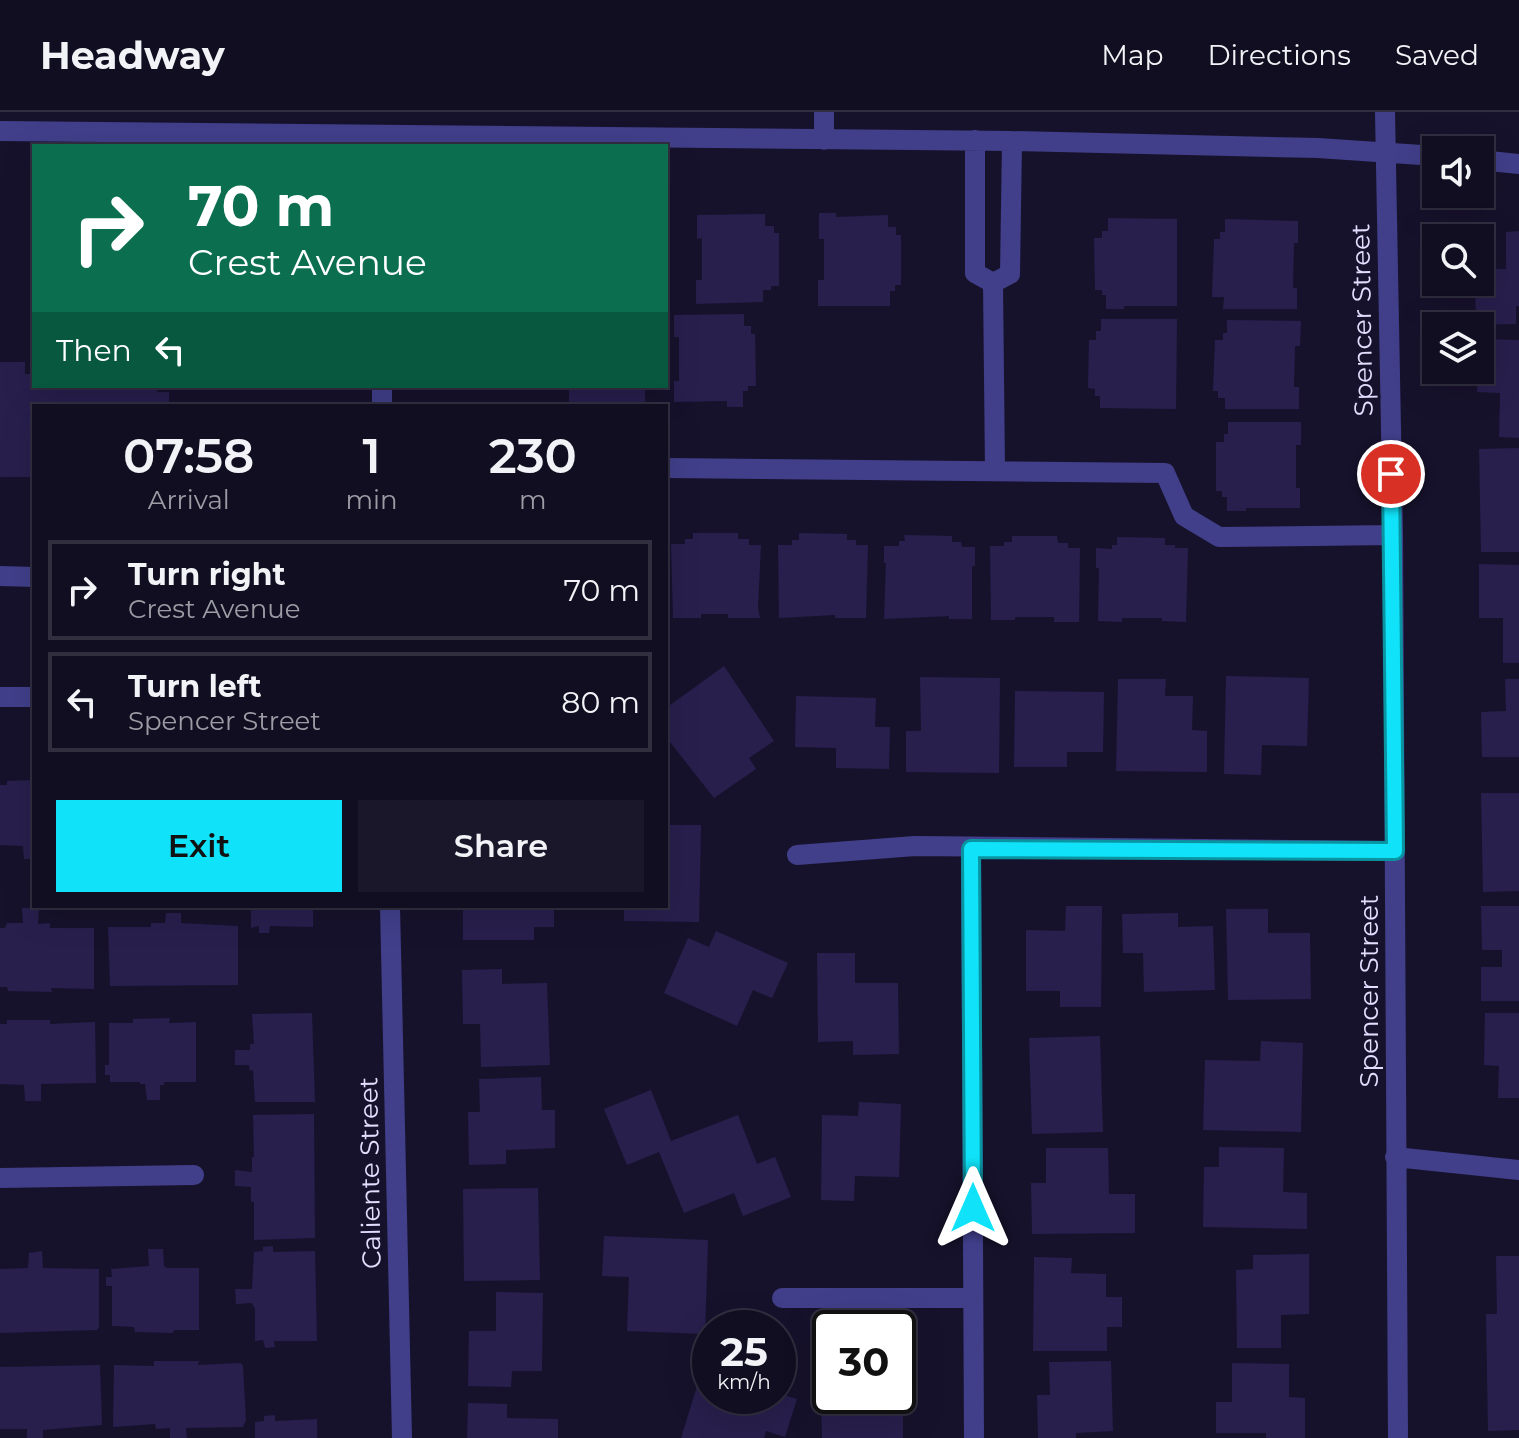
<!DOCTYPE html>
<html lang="en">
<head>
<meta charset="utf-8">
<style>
	body { margin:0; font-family:Montserrat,sans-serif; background:#1a172a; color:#f1f3f6; height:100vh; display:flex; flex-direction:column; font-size:30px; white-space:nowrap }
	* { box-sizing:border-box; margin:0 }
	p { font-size:26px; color:#9c9ca5 }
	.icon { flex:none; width:44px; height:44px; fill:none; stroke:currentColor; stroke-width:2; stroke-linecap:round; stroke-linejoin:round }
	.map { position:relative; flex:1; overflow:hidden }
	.drawer { position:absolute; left:32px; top:292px; width:636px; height:504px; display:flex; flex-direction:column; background:#110e21; border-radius:0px; box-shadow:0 8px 32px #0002,0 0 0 2px #302e3f }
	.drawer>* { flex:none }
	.hud { position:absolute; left:32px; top:32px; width:636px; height:244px; border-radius:0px; box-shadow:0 8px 32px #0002,0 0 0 2px #302e3f; background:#0b6e4f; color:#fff; overflow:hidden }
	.controls { position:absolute; left:1422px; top:24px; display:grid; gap:16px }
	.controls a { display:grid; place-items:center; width:72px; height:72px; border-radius:0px; background:#110e21; box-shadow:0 8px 32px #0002,0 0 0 2px #302e3f; font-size:40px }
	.speed { position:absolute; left:692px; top:1198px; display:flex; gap:16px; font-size:40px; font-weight:700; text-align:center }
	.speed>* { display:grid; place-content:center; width:104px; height:104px; border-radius:50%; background:#110e21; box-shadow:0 8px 32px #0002,0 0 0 2px #302e3f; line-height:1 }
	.speed small { font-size:20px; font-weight:400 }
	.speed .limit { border:4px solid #111; border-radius:12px; background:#fff; color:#111 }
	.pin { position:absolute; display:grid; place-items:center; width:68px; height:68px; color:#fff; margin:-34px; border:4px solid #fff; border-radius:50%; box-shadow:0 2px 8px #0007 }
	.me { position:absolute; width:88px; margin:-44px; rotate:0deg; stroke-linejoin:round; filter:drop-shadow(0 0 6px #0008) }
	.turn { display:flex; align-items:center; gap:28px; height:168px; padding:0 24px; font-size:36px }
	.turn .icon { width:104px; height:104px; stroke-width:2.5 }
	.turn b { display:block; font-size:56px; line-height:68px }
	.then { display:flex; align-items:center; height:76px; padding:0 24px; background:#0003; gap:16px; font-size:30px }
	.eta { display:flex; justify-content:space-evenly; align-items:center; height:136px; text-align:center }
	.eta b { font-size:48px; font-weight:600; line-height:56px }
	.action { display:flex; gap:16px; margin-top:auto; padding:16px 24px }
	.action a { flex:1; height:92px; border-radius:0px; background:#10e3f9; color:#111; font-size:32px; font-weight:600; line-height:92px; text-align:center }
	.action a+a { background:#1a172a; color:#f1f3f6 }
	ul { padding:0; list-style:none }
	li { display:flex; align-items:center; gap:24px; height:100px; margin:0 16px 12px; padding:0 8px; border:4px solid #302e3f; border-radius:0px }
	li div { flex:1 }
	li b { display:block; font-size:30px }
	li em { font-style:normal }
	header { display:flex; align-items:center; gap:48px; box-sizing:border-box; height:112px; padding:0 40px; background:#110e21; border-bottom:2px solid #302e3f }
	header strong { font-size:38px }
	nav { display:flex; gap:44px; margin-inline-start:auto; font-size:28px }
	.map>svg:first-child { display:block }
	.building { fill:#281f4d }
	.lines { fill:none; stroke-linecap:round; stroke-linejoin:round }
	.minor { stroke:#413f8a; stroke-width:20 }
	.route-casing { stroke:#0a94a2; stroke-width:20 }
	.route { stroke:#10e3f9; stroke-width:14 }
	.labels { text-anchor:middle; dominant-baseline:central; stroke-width:6; stroke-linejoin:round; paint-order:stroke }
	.street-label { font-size:26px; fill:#e2defe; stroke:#17122c }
</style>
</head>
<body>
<header>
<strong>Headway</strong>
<nav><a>Map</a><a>Directions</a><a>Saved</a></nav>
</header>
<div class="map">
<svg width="1519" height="1326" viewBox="0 0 1519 1326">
	<rect width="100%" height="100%" fill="#17122c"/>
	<path class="building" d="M819 101H836V105L888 103V115H896V123H901V173H895V179H890V194H818V168H824V127H819Z
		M765 102V114H774V121H779V174H771V178H763V190L696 192V168H702V126L697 127V103Z
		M1108 106 1177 107V194H1124V197H1106V183H1102V178H1095L1094 126H1102V119H1108Z
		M1225 107 1298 109V131H1294L1293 176H1297V197H1223L1224 185H1212L1214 127H1220V120H1225Z
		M1519 119V194H1516V212L1476 213 1475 170H1480V157H1506V120Z
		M744 202V214H751V222H755L756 274H748V279H743V295H727V289L674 290V269H679V225H674V203Z
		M1101 207H1177L1176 297 1100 296V284H1095V277L1088 276 1089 228H1096V219H1101Z
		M1227 208 1301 209 1300 234H1295L1294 275H1299V297H1225V286H1218V279H1213L1215 228H1223V221H1227Z
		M1480 227 1519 228V326L1499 325 1500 281 1477 280Z
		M0 250H25V262H34V274H157V280H169V294H34V365H0Z
		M564 274H645V291H569V277H564Z
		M1228 310H1301V333H1296V376H1300V396H1246V399H1227V385H1222V379H1216V330H1224V322H1228Z
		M1519 336V440H1481L1479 337Z
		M693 421H738V427H749V433H761L758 495 760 506H728V502H701V506H673L671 432H685V427H693Z
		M799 421 847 422V428H856V433H868L866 506H835V503L779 506 778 433H792V428H799Z
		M904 423 952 424V430H961L962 435H975V454H972V507H949V504L884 507 886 451H884V434H899V429H905Z
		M1012 424H1057L1058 431H1068V436H1080L1079 510H1054V505H1015V508H991L990 434H1004V430H1012Z
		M1117 425 1165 426V433H1175V436H1188L1186 510 1162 509V506H1122V510L1098 509 1099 456H1096V436L1112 437V433H1117Z
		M1479 452 1519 453V551H1503V506H1479Z
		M724 554 774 629 749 646 756 657 714 686 666 625V596Z
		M1226 564 1309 566 1307 634 1262 633 1261 663 1224 662Z
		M920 565 1000 566 999 661 906 660V619H921Z
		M1118 567H1166L1165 584H1193L1192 618 1207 619V660L1116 659Z
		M1505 567H1519V645H1482L1481 600 1506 599Z
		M1015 579 1104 580 1103 640H1067V655H1014Z
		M796 584 876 586 875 615H890L889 657 836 656V636L795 635Z
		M34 668V747H24L23 734 0 733V673H7V669Z
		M1481 681H1519V779L1483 780Z
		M666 713H701L699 810 624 809V794H666Z
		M251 794H313V815L270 814 269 821H259V814L251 816Z
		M463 794H554V815H534V828H463Z
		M1066 794H1102L1101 895H1060V879H1026V818L1065 819Z
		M1481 794H1519V889H1481V855H1502V838H1482Z
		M22 796H39L38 812 50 811V816H94V877L51 876 52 880 8 879 7 875H0V816H5L7 811H23Z
		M1226 797H1268V821H1310L1311 887 1228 888Z
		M166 801H181V811L238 814V873L110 874 108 815H151V811H165Z
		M1178 801V815L1213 814 1215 878 1144 880 1143 841H1123L1122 802Z
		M716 819 788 851 772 886 753 878 737 914 664 881 688 826 709 835Z
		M817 841H855V871H898L899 942 853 943V929L818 930Z
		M502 857V872L547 871 550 953 481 955 480 912H463L462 858Z
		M312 901 315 990H255L253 958 250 959 249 953H235V938H250V932H254L252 902Z
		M1485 901H1519V986H1498L1499 954 1484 953Z
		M170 906 169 911 196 910V970H164V973H160V988H147L145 972H140V970H110V963H105V953H109V911H133V907Z
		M7 908H50V912L95 910 96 971 41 972V989H25L24 973 0 972V912H7Z
		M1100 924 1103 1020 1032 1022 1029 926Z
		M1261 929 1303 931 1301 1020 1203 1018 1205 948 1260 949Z
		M541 965 542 998H555V1036L506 1038V1052L469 1053 468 1000H480L479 967Z
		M651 978 671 1029 738 1003 757 1052 775 1045 791 1085 743 1104 734 1081 684 1101 659 1040 627 1053 604 997Z
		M859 990 901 992 899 1065 855 1064 854 1089 821 1088 822 1003 858 1004Z
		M314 1002 315 1126 254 1128V1090H251V1075L235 1074V1058L252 1060V1045H254L253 1003Z
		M1219 1035 1284 1036 1283 1080 1307 1081V1117L1203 1115 1204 1055H1219Z
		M1046 1036H1108L1109 1082H1135V1121L1032 1122 1031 1071H1046Z
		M538 1076 540 1168 464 1169 463 1077Z
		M604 1124 708 1128 705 1222 627 1219 629 1165 602 1164Z
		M273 1134V1140L315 1139 317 1229H274L275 1235 265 1236 263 1228 255 1229V1197L252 1191 236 1192 235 1177H252L254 1140 263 1139V1135Z
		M148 1137H163L164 1154 167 1156H199V1218H174L173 1221 135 1220 134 1215 112 1214V1174H106V1165H112L111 1157 149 1154Z
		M42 1139 43 1156 99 1157V1215L97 1218 0 1221V1157L28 1156 29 1141Z
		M1309 1142V1202L1281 1203V1236H1237L1236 1158 1253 1157V1143Z
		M1496 1144H1519V1318L1488 1319 1486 1202H1497Z
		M1034 1145 1072 1146 1071 1161 1106 1162V1185H1122V1215H1107V1239H1033Z
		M496 1180 543 1181 542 1259H512L511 1275 468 1274 469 1219H496Z
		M154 1249H199L198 1253 241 1251 243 1254 246 1308 243 1315 186 1316 187 1326H170V1316L156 1317 155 1312 113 1315 114 1253 154 1254Z
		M1111 1249 1113 1319 1076 1321V1326H1038L1037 1283H1050L1049 1250Z
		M1232 1251 1289 1252V1285L1305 1286V1326H1266V1321H1216V1290H1232Z
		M100 1253 102 1313 43 1318V1326H27V1317H0V1255Z
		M698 1271 710 1275V1284H778V1281L797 1287 785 1325 766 1319 764 1326H681Z
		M821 1282 858 1284 859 1302 903 1301V1326H822Z
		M468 1291 507 1292V1306L558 1307V1326H467Z
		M275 1303V1309L317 1307V1326H255V1310L264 1309V1304Z"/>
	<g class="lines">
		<path class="minor" d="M1385 0 1393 423 1398 1326
			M0 19 1012 29 1318 36 1436 44
			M824 28V0
			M975 28V161L993 171
			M1480 48 1519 52
			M993 171 995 359
			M993 171 1010 162 1012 29
			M382 274V294
			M666 356 1165 361 1184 404 1219 425 1393 423
			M0 464 34 465
			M0 585H34
			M971 737 974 1326
			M797 743 915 734 1395 739
			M390 794 402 1326
			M1395 1045 1519 1058
			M0 1066 194 1063
			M782 1186H973"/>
	</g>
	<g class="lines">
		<g class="route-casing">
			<path id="route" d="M973 1096 971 737 1395 739 1391 362"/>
		</g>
		<use href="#route" class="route"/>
	</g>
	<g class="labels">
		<g class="street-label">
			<text transform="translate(1362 208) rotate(-91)">Spencer Street</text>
			<text transform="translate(1369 879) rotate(-90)">Spencer Street</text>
			<text transform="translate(370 1061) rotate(-91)">Caliente Street</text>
		</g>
	</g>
</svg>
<div class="controls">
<a><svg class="icon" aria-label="sound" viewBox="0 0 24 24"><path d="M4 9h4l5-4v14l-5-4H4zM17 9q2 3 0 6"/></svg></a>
<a><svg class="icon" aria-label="search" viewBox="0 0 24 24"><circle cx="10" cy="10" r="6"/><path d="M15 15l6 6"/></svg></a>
<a><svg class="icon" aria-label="layers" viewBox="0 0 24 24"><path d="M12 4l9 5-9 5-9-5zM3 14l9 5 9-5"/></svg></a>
</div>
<div class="speed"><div>25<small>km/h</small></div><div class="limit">30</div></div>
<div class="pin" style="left:1391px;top:362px;background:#d93025"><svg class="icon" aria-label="arrive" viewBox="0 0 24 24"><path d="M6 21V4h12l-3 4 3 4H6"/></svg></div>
<svg class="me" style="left:973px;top:1096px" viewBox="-20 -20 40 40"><path d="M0-17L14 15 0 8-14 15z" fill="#10e3f9" stroke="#fff" stroke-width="4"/></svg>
<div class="hud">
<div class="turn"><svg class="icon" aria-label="right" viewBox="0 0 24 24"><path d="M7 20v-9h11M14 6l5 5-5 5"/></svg><div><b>70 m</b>Crest Avenue</div></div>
<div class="then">Then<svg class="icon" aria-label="left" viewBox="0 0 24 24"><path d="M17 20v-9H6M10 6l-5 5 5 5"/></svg></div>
</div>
<section class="drawer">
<div class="eta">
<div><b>07:58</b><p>Arrival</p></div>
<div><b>1</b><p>min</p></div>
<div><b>230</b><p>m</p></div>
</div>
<ul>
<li><svg class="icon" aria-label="right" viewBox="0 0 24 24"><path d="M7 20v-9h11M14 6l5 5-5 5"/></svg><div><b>Turn right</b><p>Crest Avenue</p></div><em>70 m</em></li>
<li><svg class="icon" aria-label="left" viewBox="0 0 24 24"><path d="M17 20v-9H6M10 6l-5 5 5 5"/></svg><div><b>Turn left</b><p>Spencer Street</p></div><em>80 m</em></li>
</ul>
<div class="action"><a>Exit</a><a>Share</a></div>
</section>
</div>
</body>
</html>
